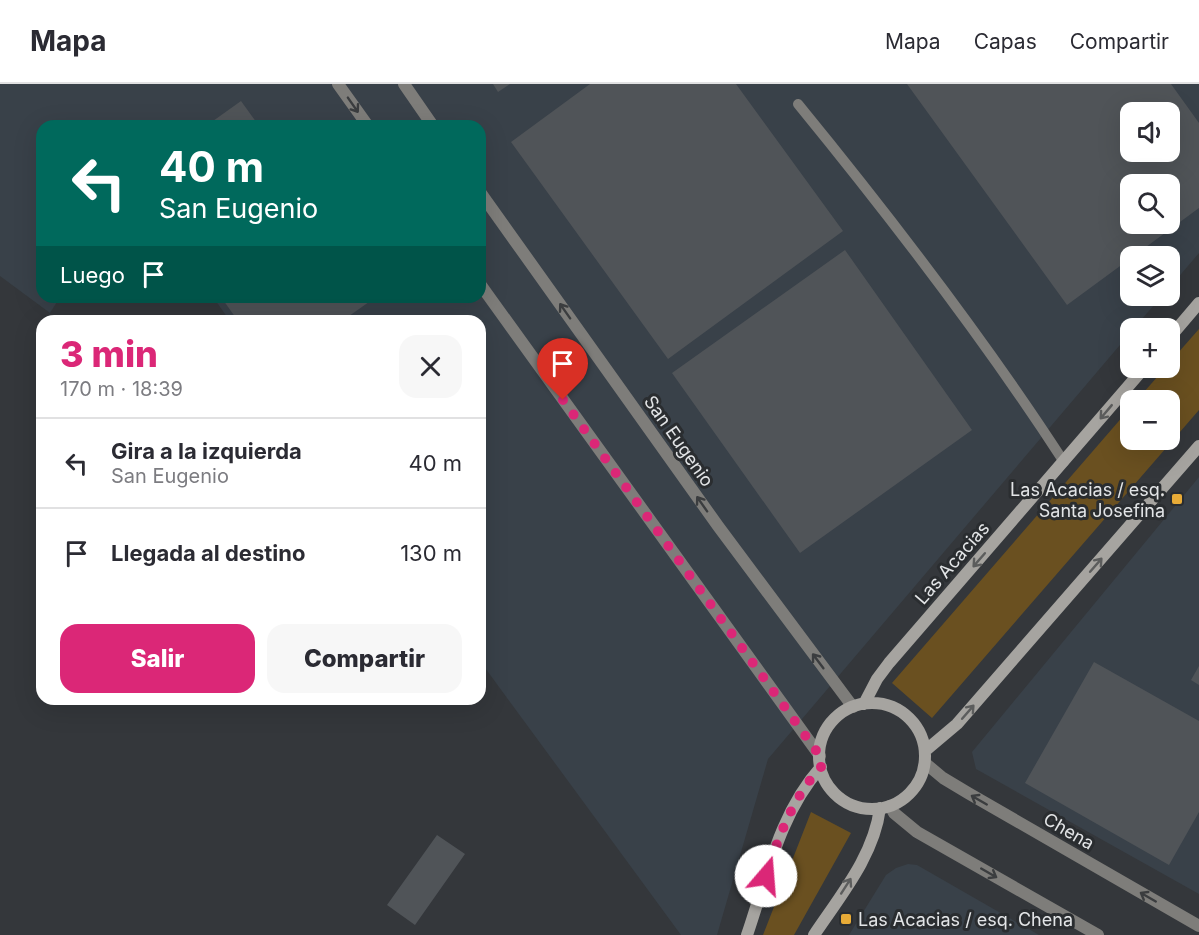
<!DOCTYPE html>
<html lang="es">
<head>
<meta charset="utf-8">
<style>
	body { margin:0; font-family:Inter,sans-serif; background:#f7f7f7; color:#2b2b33; height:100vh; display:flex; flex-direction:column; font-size:22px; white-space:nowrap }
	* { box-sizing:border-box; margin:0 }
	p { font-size:20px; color:#7c7c81 }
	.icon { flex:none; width:33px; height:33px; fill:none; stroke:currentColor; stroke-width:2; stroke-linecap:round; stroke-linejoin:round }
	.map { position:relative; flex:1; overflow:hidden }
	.drawer { position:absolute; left:36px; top:231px; width:450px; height:390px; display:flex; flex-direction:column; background:#fff; border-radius:18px; box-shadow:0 6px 24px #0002 }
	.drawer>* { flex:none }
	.guide { position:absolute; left:36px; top:36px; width:450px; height:183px; border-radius:18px; box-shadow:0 6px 24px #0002; background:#00695c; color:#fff; overflow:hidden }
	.fabs { position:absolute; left:1120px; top:18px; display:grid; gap:12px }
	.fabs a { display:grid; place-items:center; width:60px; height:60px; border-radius:12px; background:#fff; box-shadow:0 6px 24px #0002; font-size:30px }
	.pin { position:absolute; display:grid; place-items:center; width:51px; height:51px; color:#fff; margin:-62px -26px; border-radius:50% 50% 50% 0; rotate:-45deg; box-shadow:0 0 6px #0007 }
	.pin .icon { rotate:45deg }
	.me { position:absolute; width:66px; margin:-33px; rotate:18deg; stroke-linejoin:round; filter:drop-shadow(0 0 4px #0008) }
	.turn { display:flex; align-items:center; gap:21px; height:126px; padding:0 24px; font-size:27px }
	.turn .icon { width:78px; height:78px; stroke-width:2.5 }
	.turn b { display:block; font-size:42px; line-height:51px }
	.then { display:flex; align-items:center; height:57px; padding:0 24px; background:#0003; gap:12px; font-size:22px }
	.round { display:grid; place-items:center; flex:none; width:63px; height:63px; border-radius:18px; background:#f7f7f7 }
	.summary { display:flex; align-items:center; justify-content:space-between; height:102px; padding:0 24px }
	h1 { font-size:36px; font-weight:800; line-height:45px; color:#db2777 }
	.action { display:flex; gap:12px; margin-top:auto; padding:12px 24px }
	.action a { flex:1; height:69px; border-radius:18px; background:#db2777; color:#fff; font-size:24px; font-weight:800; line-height:69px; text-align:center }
	.action a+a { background:#f7f7f7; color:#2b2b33 }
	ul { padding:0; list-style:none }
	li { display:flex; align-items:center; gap:18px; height:90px; padding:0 24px; border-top:2px solid #e1e1e2 }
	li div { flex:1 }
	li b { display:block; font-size:22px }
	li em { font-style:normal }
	header { display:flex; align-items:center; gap:36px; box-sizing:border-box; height:84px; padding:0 30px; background:#fff; border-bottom:2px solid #e1e1e2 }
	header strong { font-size:28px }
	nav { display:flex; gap:33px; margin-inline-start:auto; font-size:21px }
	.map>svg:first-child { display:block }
	.built { fill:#394149; fill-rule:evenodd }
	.green { fill:#6a5020 }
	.building { fill:#505458; fill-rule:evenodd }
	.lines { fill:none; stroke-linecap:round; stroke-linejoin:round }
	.service { stroke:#7e7d7a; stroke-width:10 }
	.minor { stroke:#7e7d7a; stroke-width:12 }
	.tertiary { stroke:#7e7d7a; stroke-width:12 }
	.secondary { stroke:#a6a4a0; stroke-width:12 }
	.oneway { stroke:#3b3d3f }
	.oneway2 { stroke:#5c5d5d }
	.route { stroke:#db2777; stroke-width:10; stroke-dasharray:0 18 }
	.poi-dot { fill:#e8ab37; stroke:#2a2d30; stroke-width:2 }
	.labels { text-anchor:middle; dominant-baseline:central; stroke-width:6; stroke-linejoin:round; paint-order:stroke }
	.street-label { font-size:18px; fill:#e3e5e7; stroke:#2a2d30 }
	.poi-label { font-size:18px; fill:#e3e5e7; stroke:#2a2d30; text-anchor:end }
</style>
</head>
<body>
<header>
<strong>Mapa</strong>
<nav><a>Mapa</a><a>Capas</a><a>Compartir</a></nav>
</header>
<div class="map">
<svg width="1199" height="851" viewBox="0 0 1199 851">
	<rect width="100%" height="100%" fill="#34373b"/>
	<path class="built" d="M0 0H1199V169L1170 203V172H1131V212H1162L1134 244H1131V248L768 675 717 851H681L480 577V237H230L213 213H480V42H42V213H60L50 229 0 192ZM1131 28H1170V68H1131ZM1131 100H1170V140H1131Z
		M1199 393V810L976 685 972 668Z
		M908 780 917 781 1039 851H849L886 791 896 784Z"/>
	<path class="green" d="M1199 245V326L932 634 892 599 1131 323V356H1170V316H1137L1165 284H1170V278Z
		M811 728 851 749 794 851H763Z"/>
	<path class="building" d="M493 0H510L498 8Z
		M590 0H736L843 147 668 275 511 58Z
		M907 0H1171L1199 39V124L1067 221ZM1131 28H1170V68H1131ZM1131 100H1170V140H1131Z
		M241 17 259 42H206Z
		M845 166 972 346 800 469 672 289Z
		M221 213H376L342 237H238Z
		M1094 578 1199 637V728L1169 781 1025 699Z
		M1199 582V601L1191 596Z
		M437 751 465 770 415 841 387 821Z"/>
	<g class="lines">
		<path class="service" d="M798 20C892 135 983 253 1064 378"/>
		<path class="minor" d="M338 0 368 42
			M404 0 433 42
			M480 108 718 442 853 623
			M480 200 820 672"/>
		<path class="tertiary" d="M925 679 943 694 968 709 1199 842
			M890 722 894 729 917 748 1098 851"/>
		<path class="secondary" d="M1170 253 1199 219
			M819 672a53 53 0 1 1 106 0a53 53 0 1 1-106 0Z
			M864 620 877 595 889 579 1144 284
			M925 667 957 640 1199 362
			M747 851C767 793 779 730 821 683
			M814 851C840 812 874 772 880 724"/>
	</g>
	<defs><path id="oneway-shaft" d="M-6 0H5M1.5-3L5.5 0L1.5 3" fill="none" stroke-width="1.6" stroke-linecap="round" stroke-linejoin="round" transform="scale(1.5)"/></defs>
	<g class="oneway">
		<use href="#oneway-shaft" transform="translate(353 21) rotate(55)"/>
		<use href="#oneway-shaft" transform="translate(565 227) rotate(-125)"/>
		<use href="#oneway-shaft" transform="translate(702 420) rotate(-125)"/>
		<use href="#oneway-shaft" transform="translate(818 577) rotate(-127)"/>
		<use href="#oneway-shaft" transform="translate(979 716) rotate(-150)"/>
		<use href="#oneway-shaft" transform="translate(989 789) rotate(30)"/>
		<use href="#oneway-shaft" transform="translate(1148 813) rotate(-150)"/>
	</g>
	<g class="oneway2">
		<use href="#oneway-shaft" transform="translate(1106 328) rotate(130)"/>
		<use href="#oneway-shaft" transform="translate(979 476) rotate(131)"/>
		<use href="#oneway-shaft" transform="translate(1096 481) rotate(-49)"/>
		<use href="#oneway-shaft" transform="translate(968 628) rotate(-49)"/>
		<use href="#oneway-shaft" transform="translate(846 802) rotate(-57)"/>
	</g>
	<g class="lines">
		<path class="route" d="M563 316 820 672 821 683C792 715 779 752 766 792"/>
	</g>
	<g class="poi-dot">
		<rect x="1171" y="409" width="12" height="12" rx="3"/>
		<rect x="840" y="829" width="12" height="12" rx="3"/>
	</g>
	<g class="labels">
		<g class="street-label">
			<text transform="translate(679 357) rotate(55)">San Eugenio</text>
			<text transform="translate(952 479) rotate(-49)">Las Acacias</text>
			<text transform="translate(1069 747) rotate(30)">Chena</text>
		</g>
		<g class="poi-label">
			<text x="1165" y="405">Las Acacias / esq.<tspan x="1165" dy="21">Santa Josefina</tspan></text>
			<text x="858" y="835" text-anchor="start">Las Acacias / esq. Chena</text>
		</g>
	</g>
</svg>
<div class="fabs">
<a><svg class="icon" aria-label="sound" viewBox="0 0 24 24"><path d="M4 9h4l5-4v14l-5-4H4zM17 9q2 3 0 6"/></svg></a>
<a><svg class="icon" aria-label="search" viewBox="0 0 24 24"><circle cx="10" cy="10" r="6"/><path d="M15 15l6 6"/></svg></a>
<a><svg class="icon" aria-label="layers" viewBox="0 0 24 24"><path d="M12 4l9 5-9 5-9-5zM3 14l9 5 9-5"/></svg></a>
<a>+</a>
<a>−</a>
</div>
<div class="pin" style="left:563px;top:316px;background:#d93025"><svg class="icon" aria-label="arrive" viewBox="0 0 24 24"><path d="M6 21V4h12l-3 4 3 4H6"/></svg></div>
<svg class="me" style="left:766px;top:792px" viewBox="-20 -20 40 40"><circle r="19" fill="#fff"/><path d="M0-13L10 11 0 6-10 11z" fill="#db2777"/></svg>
<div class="guide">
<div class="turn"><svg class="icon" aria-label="left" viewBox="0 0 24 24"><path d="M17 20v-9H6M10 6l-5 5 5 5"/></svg><div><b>40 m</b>San Eugenio</div></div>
<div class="then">Luego<svg class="icon" aria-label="arrive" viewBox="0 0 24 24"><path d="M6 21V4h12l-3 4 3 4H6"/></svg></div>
</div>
<section class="drawer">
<div class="summary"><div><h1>3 min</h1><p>170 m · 18:39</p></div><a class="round"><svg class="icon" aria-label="close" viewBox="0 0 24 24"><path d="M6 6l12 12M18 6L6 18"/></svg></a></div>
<ul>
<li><svg class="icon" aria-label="left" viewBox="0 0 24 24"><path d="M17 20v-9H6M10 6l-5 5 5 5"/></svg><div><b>Gira a la izquierda</b><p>San Eugenio</p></div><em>40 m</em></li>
<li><svg class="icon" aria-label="arrive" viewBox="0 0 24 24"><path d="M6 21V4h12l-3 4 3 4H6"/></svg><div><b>Llegada al destino</b></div><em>130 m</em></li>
</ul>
<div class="action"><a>Salir</a><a>Compartir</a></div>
</section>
</div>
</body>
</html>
